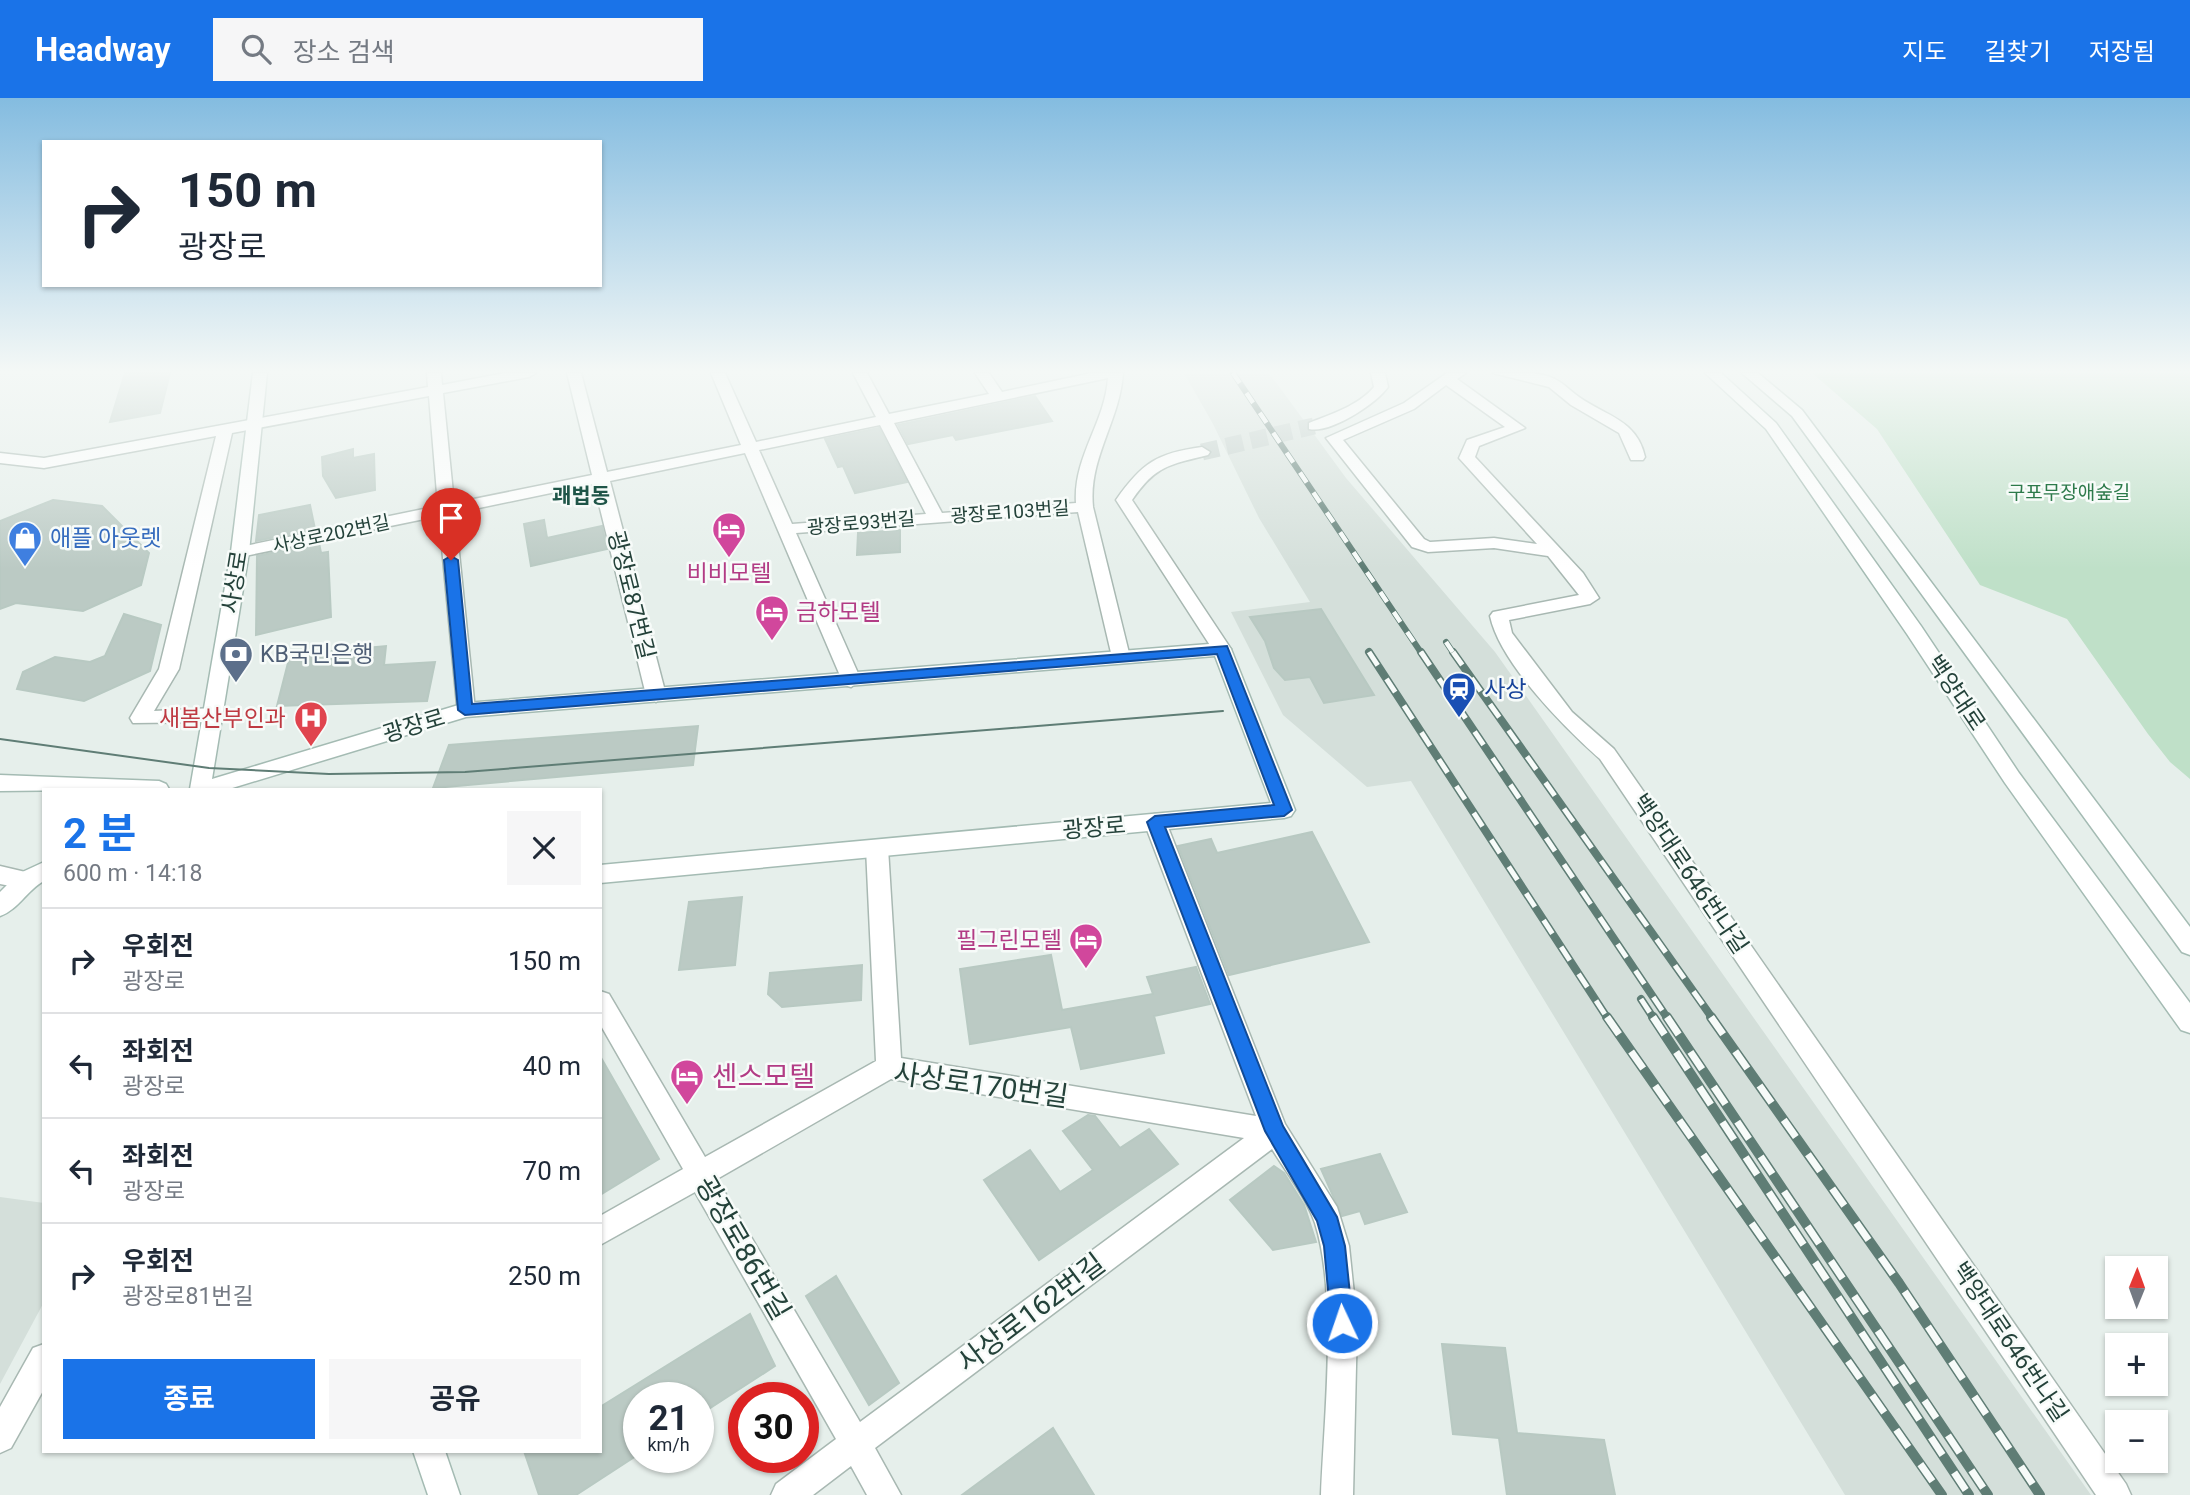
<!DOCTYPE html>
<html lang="ko">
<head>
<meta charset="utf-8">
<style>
	body { margin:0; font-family:Roboto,"Noto Sans KR",sans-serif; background:#f6f6f7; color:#1f2937; height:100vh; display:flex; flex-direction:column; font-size:26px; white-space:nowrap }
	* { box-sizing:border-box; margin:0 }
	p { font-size:23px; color:#747a83 }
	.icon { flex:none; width:38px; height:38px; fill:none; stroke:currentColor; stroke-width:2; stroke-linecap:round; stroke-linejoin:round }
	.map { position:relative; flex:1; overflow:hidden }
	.sheet { position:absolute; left:42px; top:690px; width:560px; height:665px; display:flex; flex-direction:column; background:#fff; border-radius:0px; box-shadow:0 2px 5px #0004 }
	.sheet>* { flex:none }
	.hud { position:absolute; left:42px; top:42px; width:560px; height:147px; border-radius:0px; box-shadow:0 2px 5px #0004; background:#fff; color:#1f2937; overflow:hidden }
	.needle { width:46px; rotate:1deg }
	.controls { position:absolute; left:2105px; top:1158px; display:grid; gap:14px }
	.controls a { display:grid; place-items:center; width:63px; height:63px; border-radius:0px; background:#fff; box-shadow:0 2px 5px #0004; font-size:35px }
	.speed { position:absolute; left:623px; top:1284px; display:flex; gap:14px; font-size:35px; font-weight:700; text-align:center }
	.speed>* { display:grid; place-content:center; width:91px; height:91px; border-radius:50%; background:#fff; box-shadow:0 2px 5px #0004; line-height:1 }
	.speed small { font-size:18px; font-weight:400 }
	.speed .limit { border:10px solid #d22; background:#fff; color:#111 }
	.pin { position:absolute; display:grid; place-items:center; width:60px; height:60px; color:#fff; margin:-72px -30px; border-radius:50% 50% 50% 0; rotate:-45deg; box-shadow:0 0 7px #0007 }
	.pin .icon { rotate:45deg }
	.me { position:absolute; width:77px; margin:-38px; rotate:357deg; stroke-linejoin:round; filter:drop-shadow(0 0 5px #0008) }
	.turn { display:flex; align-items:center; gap:24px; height:147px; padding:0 21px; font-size:32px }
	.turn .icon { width:91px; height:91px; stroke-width:2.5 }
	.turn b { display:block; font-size:49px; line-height:60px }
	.round { display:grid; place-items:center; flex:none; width:74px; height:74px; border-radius:0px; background:#f6f6f7 }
	.head { display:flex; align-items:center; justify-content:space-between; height:119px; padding:0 21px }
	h1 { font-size:42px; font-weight:700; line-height:52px; color:#1a73e8 }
	.action { display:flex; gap:14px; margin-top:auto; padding:14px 21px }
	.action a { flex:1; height:80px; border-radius:0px; background:#1a73e8; color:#fff; font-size:28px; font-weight:700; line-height:80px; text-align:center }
	.action a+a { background:#f6f6f7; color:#1f2937 }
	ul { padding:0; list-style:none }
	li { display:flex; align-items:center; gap:21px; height:105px; padding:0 21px; border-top:2px solid #e0e1e3 }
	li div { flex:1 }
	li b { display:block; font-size:26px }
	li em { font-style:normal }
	header { display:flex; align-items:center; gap:42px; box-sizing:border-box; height:98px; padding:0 35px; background:#1a73e8; color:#fff }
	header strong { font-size:33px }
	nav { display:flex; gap:38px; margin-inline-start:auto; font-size:24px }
	.search { width:490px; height:63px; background:#f6f6f7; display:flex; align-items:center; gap:18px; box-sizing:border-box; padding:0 24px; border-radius:0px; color:#747a83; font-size:26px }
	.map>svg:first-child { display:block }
	.built { fill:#d4dfda }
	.green { fill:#bfe0c8 }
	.building { fill:#bbcac4; stroke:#b8c9c2; stroke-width:2 }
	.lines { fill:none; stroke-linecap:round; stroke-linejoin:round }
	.minor-tunnel { stroke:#bfccc8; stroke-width:17; stroke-dasharray:17 8; stroke-linecap:butt }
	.minor-casing { stroke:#a8b8b2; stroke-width:3 }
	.secondary-casing { stroke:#a4bbb3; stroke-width:3 }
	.minor { fill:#fff; fill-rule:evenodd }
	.secondary { fill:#fff; fill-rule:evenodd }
	.tram { stroke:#5f7d75; stroke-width:2 }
	.rail-far2-casing { stroke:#5f7d75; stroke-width:6 }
	.rail-far1-casing { stroke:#5f7d75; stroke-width:8 }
	.rail-casing { stroke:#5f7d75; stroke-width:10 }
	.rail-far2 { stroke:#f7fbf9; stroke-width:4.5; stroke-dasharray:12; stroke-linecap:butt }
	.rail-far1 { stroke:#f7fbf9; stroke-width:5; stroke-dasharray:16; stroke-linecap:butt }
	.rail { stroke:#f7fbf9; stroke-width:7; stroke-dasharray:21; stroke-linecap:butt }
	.route { fill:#1a73e8; stroke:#114b97; stroke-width:2 }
	.labels { text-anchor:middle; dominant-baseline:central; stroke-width:5; stroke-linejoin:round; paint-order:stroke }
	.far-park-label { font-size:19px; fill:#2d7a4b; stroke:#f7fbf9 }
	.far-street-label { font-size:19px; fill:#24423a; stroke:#f7fbf9 }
	.far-quarter-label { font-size:21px; font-weight:bold; fill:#1f5548; stroke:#f7fbf9 }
	.shop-label { font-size:23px; fill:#366cbe; stroke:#f7fbf9; text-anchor:start }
	.hotel-label { font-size:23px; fill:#b23c85; stroke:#f7fbf9 }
	.street-label { font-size:23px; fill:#24423a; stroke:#f7fbf9 }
	.service-label { font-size:23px; fill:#4e5e75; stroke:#f7fbf9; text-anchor:start }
	.transit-label { font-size:23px; fill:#164399; stroke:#f7fbf9; text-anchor:start }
	.health-label { font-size:23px; fill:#be3a42; stroke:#f7fbf9; text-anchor:end }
	.near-hotel-label { font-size:28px; fill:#b23c85; stroke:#f7fbf9; text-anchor:start }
	.near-street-label { font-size:28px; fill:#24423a; stroke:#f7fbf9 }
</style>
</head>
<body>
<header>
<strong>Headway</strong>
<div class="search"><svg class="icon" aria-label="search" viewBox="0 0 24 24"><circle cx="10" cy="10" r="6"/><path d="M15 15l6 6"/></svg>장소 검색</div>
<nav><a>지도</a><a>길찾기</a><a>저장됨</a></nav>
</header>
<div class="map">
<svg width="2190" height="1397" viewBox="0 0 2190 1397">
	<rect width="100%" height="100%" fill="#e6efeb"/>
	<path class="built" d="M1184 275H1269L1346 380 1495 554 2091 1397H1845L1411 683 1367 689 1283 617 1231 514 1310 504 1259 420 1213 326Z
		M0 1099 44 1105V1204L0 1286Z"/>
	<path class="green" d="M1812 275H2190V681L2170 664 2148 636 2067 521 1980 487 1877 331Z"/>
	<path class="building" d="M125 275H170L160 315 110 324Z
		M1035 298 1052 323 956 342 953 337 908 346 898 327Z
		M879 330 907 384 855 395 843 368 838 369 825 341Z
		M353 351V360L374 356 375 392 336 400 323 378 322 359Z
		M53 402 102 408 149 455 141 487 83 513 16 505 0 511V423Z
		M310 407 315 431 256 443 259 417Z
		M544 422 547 440 602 428 607 451 531 468 524 426Z
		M900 432V454L857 457 858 435Z
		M319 445 321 455 328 454 331 519 256 537 257 458Z
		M1321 511 1374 597 1324 605 1310 579 1285 582 1274 570 1265 543 1250 519Z
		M124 516 161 527 150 573 84 603 17 591 23 574 55 559 90 564 105 558Z
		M386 548 384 567 435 564 427 603 277 608 290 557Z
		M698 628 693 667 433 690 449 647Z
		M1312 734 1369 844 1229 877 1178 748 1211 741 1217 755Z
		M742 799 735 867 679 872 689 804Z
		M1051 857 1062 912 1153 896 1147 879 1196 869 1210 906 1154 918 1164 955 1081 971 1071 929 970 946 960 871Z
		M862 867 861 902 782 909 768 896 770 875Z
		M600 958 659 1061 600 1097Z
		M1088 1017 1095 1018 1120 1050 1149 1031 1178 1066 1039 1162 984 1082 1030 1052 1060 1094 1093 1072 1063 1033Z
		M1380 1056 1407 1114 1365 1126 1360 1113 1342 1118 1321 1071Z
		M1274 1068 1284 1075 1304 1107 1316 1144 1273 1152 1230 1102Z
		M836 1178 899 1285 869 1307 806 1198Z
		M750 1216 775 1268 698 1318V1300H639V1356L576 1397H539L524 1353H600V1309Z
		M1442 1246 1505 1250 1517 1335 1604 1342 1615 1397H1507L1499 1340 1453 1336Z
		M1053 1330 1094 1397H962Z"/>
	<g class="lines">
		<path class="minor-tunnel" d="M1202 354 1314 328"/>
		<g class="minor-casing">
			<path id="minor" d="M427 275H441L442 287 505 275H536L529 279 443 295 454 405 592 377 567 275H581L607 374 741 347 711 275H725L756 344 876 319 853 275H867L889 316 989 296 975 275H989L1002 294 1092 275H1123C1120 323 1088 360 1093 409L1130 559 1121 565 1112 559 1078 414 796 435 861 582 851 589 844 587 745 355 610 383 666 597 656 604 646 597 594 386 455 415 475 612 472 617H458L439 418 240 459 231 454 240 449 438 408 429 298 232 335 179 571 154 613 213 610 223 617 213 624 133 625 130 620 159 571 216 338 44 370 0 365V355L44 360 428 289ZM1108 280C1105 325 1073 359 1076 405L942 415 894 325ZM880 327 926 416 792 426 759 352Z
				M1371 275H1385L1388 289C1376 306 1330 336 1309 331V325C1331 316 1358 308 1374 289Z
				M1447 275H1466L1457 281 1525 330 1479 348 1475 359 1583 475 1599 500 1590 506 1509 522 1512 535 1572 614 1614 651 2126 1386 2131 1397H2096L1600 661C1564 629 1500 565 1490 518L1493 514 1579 497 1548 458 1494 450 1428 454 1412 449 1326 340 1404 305ZM1446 287 1505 329 1467 342 1459 360 1537 446 1494 440 1430 444 1424 441 1343 342 1414 311Z
				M1493 275C1511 275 1530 273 1547 278 1561 282 1568 291 1579 299 1606 318 1637 322 1645 359L1643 362H1631L1619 335 1571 307 1549 289Z
				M1202 349 1210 354 1208 357C1169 367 1156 367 1132 402L1231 551 1222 557 1215 555 1116 402C1142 365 1157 355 1202 349Z
				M1155 716 1163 718 1166 724 1285 1026 1337 1109 1349 1148 1357 1225 1353 1397H1321C1324 1318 1338 1198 1315 1125 1306 1099 1286 1074 1272 1051L875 1350 901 1397H867L851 1368 813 1397H771L776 1386 836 1341 695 1094 600 1147V1118L683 1071 600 926V893L609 896 705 1059 876 963 866 750 869 744 877 742 885 744 888 750 901 960 1256 1018 1144 724 1147 718ZM891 981 1244 1040 860 1324 717 1081Z
				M0 768 34 776 37 782 34 788 26 791 0 786Z
				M44 1246V1291L11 1350 0 1355V1309L33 1250Z"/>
		</g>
		<g class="secondary-casing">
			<path id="secondary" d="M253 275H267L249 454 212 681 465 605 1222 545 1231 551 1295 712 1291 718 1284 720 600 785V767L1271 705 1215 558 466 619 229 691H190L231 454Z
				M1705 275H1721L1776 325 1921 528 2019 675 2190 905V935L2181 932 2005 685 1907 536 1766 331Z
				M1742 275H1758L1802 312 2190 829V857L2182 854 1792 318Z
				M0 677 159 683 166 686 169 691 0 693Z
				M44 764V783C27 792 18 812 0 818V794L18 776Z
				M413 1353H445L460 1397H428Z"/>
		</g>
		<use href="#minor" class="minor"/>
		<use href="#secondary" class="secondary"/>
		<path class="tram" d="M0 641 209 670 329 676 465 674 1223 613"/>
		<g class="rail-far2-casing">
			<path id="rail-far2" d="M1233 275 1422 556
				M1446 544 1454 556"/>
		</g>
		<g class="rail-far1-casing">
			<path id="rail-far1" d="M1369 554 1608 921
				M1421 554 1668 921
				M1453 554 1713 921
				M1641 901 1654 921"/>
		</g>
		<g class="rail-casing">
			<path id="rail" d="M1607 919 1942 1397
				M1653 919 1969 1397
				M1667 919 1988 1397
				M1711 919 1899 1185 2040 1397"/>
		</g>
		<use href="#rail-far2" class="rail-far2"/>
		<use href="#rail-far1" class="rail-far1"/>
		<use href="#rail" class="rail"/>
	</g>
	<linearGradient id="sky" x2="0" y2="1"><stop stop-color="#84bce0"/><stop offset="0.58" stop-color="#f4f8f6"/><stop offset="1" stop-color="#f4f8f6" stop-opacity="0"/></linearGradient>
	<rect width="2190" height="471" fill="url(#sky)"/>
	<path class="route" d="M451 458 458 462 472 606 1227 548 1292 712 1284 718 1165 729 1283 1028 1337 1119 1345 1148 1353 1225 1350 1232 1342 1236 1334 1232 1331 1225 1324 1148 1317 1123 1265 1033 1147 724 1155 718 1274 707 1217 556 465 617 458 612 444 462Z"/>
	<defs>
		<g id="hotel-pin" transform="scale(1.75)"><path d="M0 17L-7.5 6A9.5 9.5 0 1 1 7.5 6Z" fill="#d1479c" stroke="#f7fbf9"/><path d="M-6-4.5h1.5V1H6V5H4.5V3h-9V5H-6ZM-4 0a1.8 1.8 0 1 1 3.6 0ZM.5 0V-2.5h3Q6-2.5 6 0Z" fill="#fff"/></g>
		<g id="shop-pin" transform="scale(1.75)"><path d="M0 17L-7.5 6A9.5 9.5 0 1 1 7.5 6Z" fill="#3f7fe0" stroke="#f7fbf9"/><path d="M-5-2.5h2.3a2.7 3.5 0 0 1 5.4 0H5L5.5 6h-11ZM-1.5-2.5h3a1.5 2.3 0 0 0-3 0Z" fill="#fff"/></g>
		<g id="bank-pin" transform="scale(1.75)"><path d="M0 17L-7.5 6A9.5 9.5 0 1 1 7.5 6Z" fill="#5c6f8a" stroke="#f7fbf9"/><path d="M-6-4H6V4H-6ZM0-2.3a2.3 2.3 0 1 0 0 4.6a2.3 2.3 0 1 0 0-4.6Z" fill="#fff"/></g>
		<g id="station-pin" transform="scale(1.75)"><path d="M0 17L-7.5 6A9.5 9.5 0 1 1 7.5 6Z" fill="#1a4fb4" stroke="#f7fbf9"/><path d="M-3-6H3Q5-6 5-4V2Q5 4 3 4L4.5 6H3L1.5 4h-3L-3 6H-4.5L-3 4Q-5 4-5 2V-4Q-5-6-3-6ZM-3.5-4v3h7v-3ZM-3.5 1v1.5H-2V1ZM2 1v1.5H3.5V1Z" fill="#fff"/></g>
		<g id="hospital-pin" transform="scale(1.75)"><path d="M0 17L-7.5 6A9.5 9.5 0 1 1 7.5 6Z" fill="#e0444e" stroke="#f7fbf9"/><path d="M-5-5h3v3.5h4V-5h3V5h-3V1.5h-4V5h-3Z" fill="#fff"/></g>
	</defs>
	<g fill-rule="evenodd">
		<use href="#hotel-pin" x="729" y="431"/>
		<use href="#shop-pin" x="25" y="440"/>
		<use href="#hotel-pin" x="772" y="514"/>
		<use href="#bank-pin" x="236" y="556"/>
		<use href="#station-pin" x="1459" y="591"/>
		<use href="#hospital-pin" x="311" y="620"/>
		<use href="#hotel-pin" x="1086" y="842"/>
		<use href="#hotel-pin" x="687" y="978"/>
	</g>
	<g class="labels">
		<g class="far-park-label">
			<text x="2069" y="394">구포무장애숲길</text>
		</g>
		<g class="far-street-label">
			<text transform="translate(1010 414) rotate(-4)">광장로103번길</text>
			<text transform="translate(861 425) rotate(-5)">광장로93번길</text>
			<text transform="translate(331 436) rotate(-12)">사상로202번길</text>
		</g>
		<g class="far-quarter-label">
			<text x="581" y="398">괘법동</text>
		</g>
		<g class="shop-label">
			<text x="50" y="440">애플 아웃렛</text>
		</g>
		<g class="hotel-label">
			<text x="729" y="475">비비모텔</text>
			<text x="796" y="514" text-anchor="start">금하모텔</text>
			<text x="1062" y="842" text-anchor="end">필그린모텔</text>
		</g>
		<g class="street-label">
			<text transform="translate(235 484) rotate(-81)">사상로</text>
			<text transform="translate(631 497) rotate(76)">광장로87번길</text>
			<text transform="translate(1956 595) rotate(56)">백양대로</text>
			<text transform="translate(414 628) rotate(-17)">광장로</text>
			<text transform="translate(1094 730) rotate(-5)">광장로</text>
			<text transform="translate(1690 776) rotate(56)">백양대로646번나길</text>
			<text transform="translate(2010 1244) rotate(56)">백양대로646번나길</text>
		</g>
		<g class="service-label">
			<text x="260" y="556">KB국민은행</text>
		</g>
		<g class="transit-label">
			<text x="1484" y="591">사상</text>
		</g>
		<g class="health-label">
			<text x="286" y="620">새봄산부인과</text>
		</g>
		<g class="near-hotel-label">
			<text x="712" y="978">센스모텔</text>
		</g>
		<g class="near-street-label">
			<text transform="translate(981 987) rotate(8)">사상로170번길</text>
			<text transform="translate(743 1150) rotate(60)">광장로86번길</text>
			<text transform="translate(1031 1215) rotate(-37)">사상로162번길</text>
		</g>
	</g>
</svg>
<div class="controls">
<a><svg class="needle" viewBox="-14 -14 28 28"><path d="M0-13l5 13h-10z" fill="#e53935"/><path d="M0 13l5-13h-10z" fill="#747a83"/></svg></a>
<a>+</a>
<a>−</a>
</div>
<div class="speed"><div>21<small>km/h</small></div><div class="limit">30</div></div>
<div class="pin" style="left:451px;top:462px;background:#d93025"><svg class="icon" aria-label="arrive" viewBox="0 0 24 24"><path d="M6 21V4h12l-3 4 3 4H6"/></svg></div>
<svg class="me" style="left:1342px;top:1225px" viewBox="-20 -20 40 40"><circle r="17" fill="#1a73e8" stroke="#fff" stroke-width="3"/><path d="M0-11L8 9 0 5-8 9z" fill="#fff"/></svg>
<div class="hud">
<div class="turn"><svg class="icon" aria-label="right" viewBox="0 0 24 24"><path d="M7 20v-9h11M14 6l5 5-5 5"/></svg><div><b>150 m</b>광장로</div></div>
</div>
<section class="sheet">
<div class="head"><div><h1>2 분</h1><p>600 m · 14:18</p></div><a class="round"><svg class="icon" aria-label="close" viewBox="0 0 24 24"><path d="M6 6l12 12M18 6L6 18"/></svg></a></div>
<ul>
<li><svg class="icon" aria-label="right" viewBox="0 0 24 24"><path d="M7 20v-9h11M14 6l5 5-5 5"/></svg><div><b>우회전</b><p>광장로</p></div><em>150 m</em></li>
<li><svg class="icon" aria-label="left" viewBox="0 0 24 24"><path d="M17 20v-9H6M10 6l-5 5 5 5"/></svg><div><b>좌회전</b><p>광장로</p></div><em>40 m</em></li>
<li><svg class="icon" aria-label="left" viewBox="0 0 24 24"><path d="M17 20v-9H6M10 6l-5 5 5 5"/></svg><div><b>좌회전</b><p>광장로</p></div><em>70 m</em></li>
<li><svg class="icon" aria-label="right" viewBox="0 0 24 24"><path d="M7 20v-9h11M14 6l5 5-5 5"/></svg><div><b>우회전</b><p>광장로81번길</p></div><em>250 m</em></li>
</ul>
<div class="action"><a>종료</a><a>공유</a></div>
</section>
</div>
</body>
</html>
